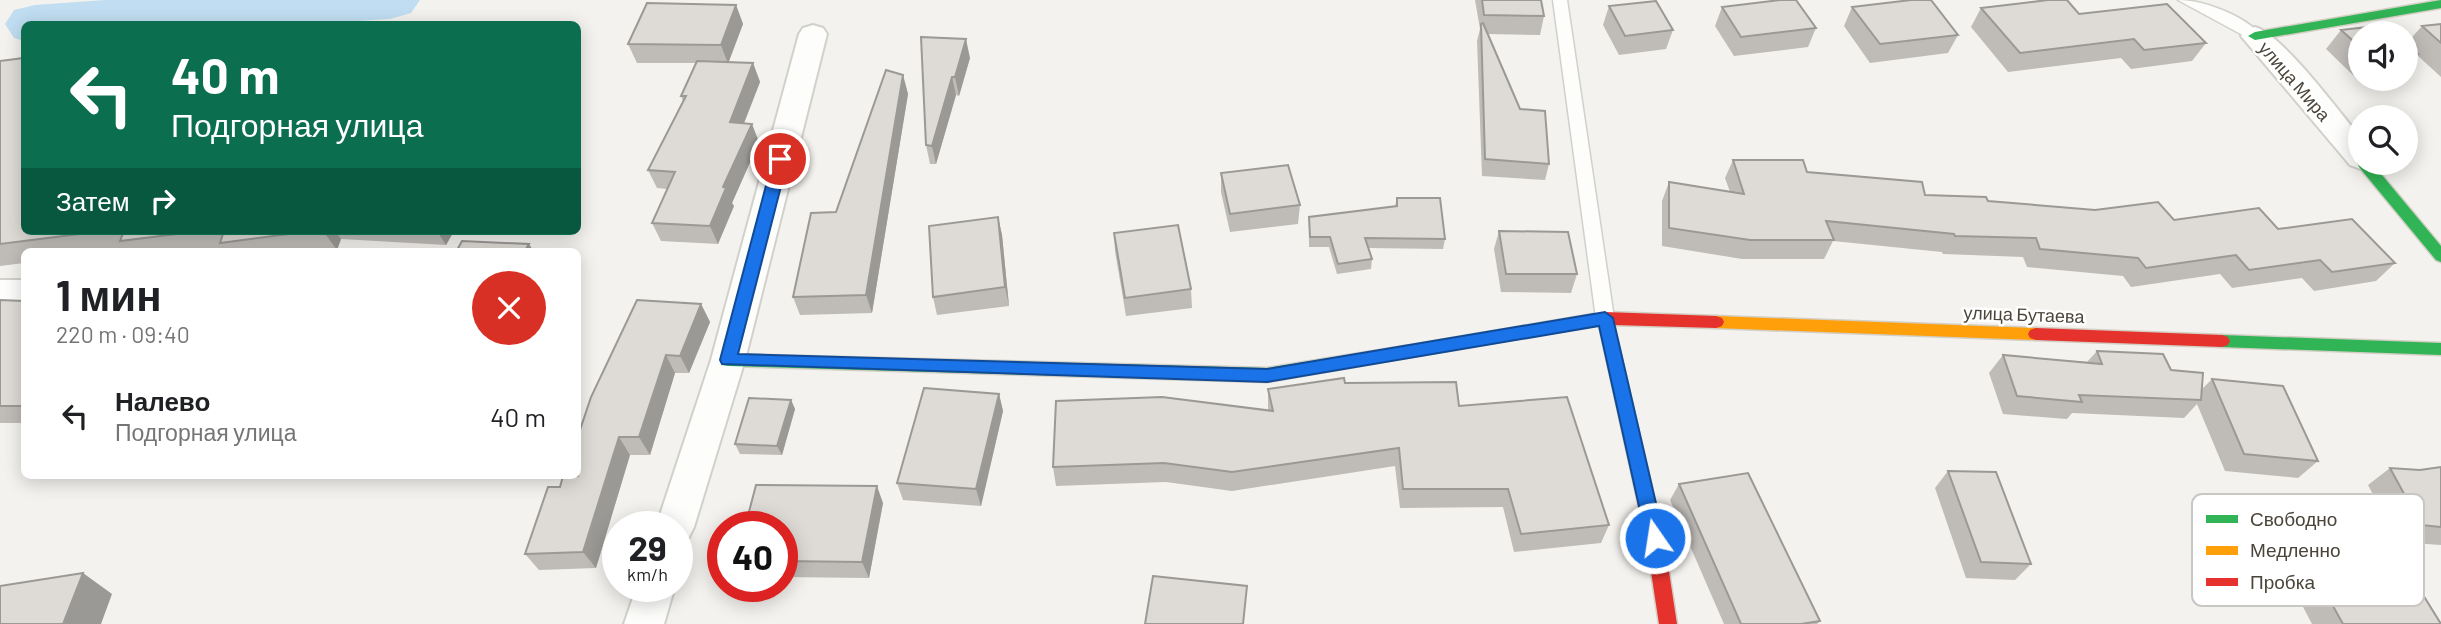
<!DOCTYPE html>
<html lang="ru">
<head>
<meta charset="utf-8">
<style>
	body { margin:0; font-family:Barlow,sans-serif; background:#f6f6f6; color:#202124; height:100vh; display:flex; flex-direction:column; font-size:26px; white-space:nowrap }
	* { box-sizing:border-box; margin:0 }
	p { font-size:23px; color:#757577 }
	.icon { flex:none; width:38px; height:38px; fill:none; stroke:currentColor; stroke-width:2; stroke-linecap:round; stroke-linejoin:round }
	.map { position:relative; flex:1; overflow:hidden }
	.drawer { position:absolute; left:21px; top:248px; width:560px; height:231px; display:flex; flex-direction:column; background:#fff; border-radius:10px; box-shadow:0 4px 18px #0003 }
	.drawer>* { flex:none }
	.banner { position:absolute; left:21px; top:21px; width:560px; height:214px; border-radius:10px; box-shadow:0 4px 18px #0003; background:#0b6e4f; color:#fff; overflow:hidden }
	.controls { position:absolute; left:2348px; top:21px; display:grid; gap:14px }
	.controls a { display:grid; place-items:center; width:70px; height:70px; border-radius:50%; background:#fff; box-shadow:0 4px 18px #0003; font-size:35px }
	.speed { position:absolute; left:602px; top:511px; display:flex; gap:14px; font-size:35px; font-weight:700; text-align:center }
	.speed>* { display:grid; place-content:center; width:91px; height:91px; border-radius:50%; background:#fff; box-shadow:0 4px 18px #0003; line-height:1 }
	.speed small { font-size:18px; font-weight:400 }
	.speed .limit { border:10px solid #d22; background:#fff; color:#111 }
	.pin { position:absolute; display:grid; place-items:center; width:60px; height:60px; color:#fff; margin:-30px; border:4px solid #fff; border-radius:50%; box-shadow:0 2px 7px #0007 }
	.me { position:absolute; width:77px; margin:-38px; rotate:347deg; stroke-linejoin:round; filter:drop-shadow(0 0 5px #0008) }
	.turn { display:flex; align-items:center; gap:24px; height:147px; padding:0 35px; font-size:32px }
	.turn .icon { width:91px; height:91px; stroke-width:2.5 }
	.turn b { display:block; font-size:49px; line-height:60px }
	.then { display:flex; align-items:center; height:66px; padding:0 35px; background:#0003; gap:14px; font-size:26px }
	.round { display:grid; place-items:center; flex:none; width:74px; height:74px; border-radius:37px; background:#f6f6f6 }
	.headline { display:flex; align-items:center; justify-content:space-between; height:119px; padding:0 35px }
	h1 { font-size:42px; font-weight:700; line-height:52px }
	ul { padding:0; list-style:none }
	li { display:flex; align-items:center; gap:21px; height:98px; padding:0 35px }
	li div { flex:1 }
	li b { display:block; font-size:26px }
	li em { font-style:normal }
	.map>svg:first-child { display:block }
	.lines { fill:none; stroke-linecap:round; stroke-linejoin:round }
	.river { fill:#c0ddf1; fill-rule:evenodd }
	.lane-casing { stroke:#d2d0cb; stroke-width:3 }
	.street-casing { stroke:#d2d0cb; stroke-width:4 }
	.fast-casing { stroke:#d3cfc5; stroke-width:3 }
	.slow-casing { stroke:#d3cfc5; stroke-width:3 }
	.jam-casing { stroke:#d3cfc5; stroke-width:3 }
	.lane { fill:#fdfdfc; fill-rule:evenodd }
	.street { fill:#fdfdfc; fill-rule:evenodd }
	.fast { fill:#30b455; fill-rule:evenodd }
	.slow { fill:#ff9f0a; fill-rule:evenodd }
	.jam { fill:#e5322d; fill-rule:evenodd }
	.wall { fill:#bfbcb8 }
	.shaded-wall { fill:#9b9996 }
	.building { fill:#dedbd6; stroke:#9b9996; stroke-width:2 }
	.route { fill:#1a73e8; stroke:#114b97; stroke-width:2 }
	.labels { text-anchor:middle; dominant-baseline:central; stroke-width:5; stroke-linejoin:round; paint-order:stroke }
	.street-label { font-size:18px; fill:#4b4439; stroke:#fff }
	.key { fill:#fff; stroke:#c9c7c4; stroke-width:2 }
	.key-label { font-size:19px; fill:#4b4439 }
</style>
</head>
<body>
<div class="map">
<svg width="2441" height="624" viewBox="0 0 2441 624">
	<rect width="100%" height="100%" fill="#f4f2ee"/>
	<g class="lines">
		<path class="river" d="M105 0H420L411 13 390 19 307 24H24V41L14 38 5 24 14 10 35 5Z"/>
		<g class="lane-casing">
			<path id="lane" d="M1553 0H1567L1614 318 1611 323H1599L1596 318Z
				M2178 0C2204 0 2245 16 2262 36L2260 39H2250Z"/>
		</g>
		<g class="street-casing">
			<path id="street" d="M813 25 823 28 827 34 745 360 694 527 688 539 677 543V527H656L711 360 799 34 803 28Z
				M2255 27C2282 34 2340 113 2361 138V163H2373L2372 165 2361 169 2350 165 2241 36 2245 30Z
				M0 280H24V304L0 306Z
				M637 586H675L664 624H624Z"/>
		</g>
		<g class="fast-casing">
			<path id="fast" d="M2441 0V8L2255 40 2248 36 2255 32Z
				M2359 159 2361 163H2372L2441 246V262L2436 260 2359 167 2357 163Z
				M2222 335 2441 343V355L2222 347 2216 345 2214 341 2216 337Z
				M1405 346 1411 347 1413 352 1411 357 1405 358 1267 382 728 366 722 365 720 360 722 355 728 354 1267 368Z"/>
		</g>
		<g class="slow-casing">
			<path id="slow" d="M1716 316 2036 328 2042 330 2044 334 2042 338 2036 340 1716 328 1710 326 1708 322 1710 318Z"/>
		</g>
		<g class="jam-casing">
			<path id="jam" d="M1605 312 1716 316 1722 318 1724 322 1722 326 1716 328 1614 325 1664 539 1677 624H1659L1646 539 1599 325 1405 358 1399 357 1397 352 1399 347 1405 346Z
				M2036 328 2222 335 2228 337 2230 341 2228 345 2222 347 2036 340 2030 338 2028 334 2030 330Z"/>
		</g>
		<use href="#lane" class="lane"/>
		<use href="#street" class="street"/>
		<use href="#fast" class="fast"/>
		<use href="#slow" class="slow"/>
		<use href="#jam" class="jam"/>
	</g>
	<path class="wall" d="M1475 0H1541L1544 16 1540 35 1488 34 1520 109 1549 164 1545 180 1482 176 1477 41 1480 29Z
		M736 5 743 24 728 62 753 63 760 82 744 123 759 142 732 203 734 206 718 244 661 241 652 223 667 189 657 188 648 170 683 101 681 96 696 63H637L628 44Z
		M1609 6 1673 30 1666 49 1619 55 1603 25Z
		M1722 7 1816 28 1808 47 1734 56 1715 26Z
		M1852 7 1958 35 1948 53 1870 63 1844 26Z
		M1981 8 2079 14 2206 43 2192 61 2131 69 2121 58 2008 72 1971 27Z
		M2441 24V77L2417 55 2406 67V44L2422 26Z
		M2341 30 2361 33V78L2357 79 2326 49Z
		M921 37 970 58 959 96 956 95 936 164H930L926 145Z
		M0 61 24 231H454L446 245 341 239 337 250 318 252H228L226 250 209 252H130L128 250 113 252H24V263L0 266Z
		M903 75 908 94 872 313 800 315 793 297 836 212Z
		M1733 160 1807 172 1925 195 2278 229 2395 263 2376 281 2314 291 2302 278 2232 288 2220 274 2131 287 2123 276 2027 267 2023 257 1943 254 1942 252 1833 241 1824 259H1742L1662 246V201L1669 182 1730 192 1725 178Z
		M1221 173 1300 205 1298 224 1230 232 1221 192Z
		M1397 198 1445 239 1443 249 1369 248 1372 259 1371 269 1337 274 1329 247H1309V217L1395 206Z
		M998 217 1002 235 1009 306 937 315 933 297Z
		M1499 231 1577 274 1571 293 1501 292 1494 249Z
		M1114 233 1191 289 1192 308 1126 316 1115 251Z
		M0 300 24 301V423H0Z
		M701 304 710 322 689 373H675L650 455H630L596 568 539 570 525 554 560 487Z
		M2097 351 2171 370 2202 389 2212 379 2318 461 2298 478 2225 471 2197 404 2184 418 2072 413 2067 419 2003 414 1989 373 2003 355 2087 362Z
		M1345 383 1459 406 1609 525 1601 543 1514 552 1503 507 1400 508 1395 466 1232 491 1166 482 1056 486 1053 467 1268 411V389Z
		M999 394 1003 411 981 506 903 500 897 483Z
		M791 400 795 409 782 455 740 454 735 444Z
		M2441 467V545L2398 542 2368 485 2390 468 2420 470Z
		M1948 471 2031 564 2015 580 1966 578 1935 488Z
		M1679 484 1820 621 1817 624H1724L1670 500Z
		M883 503 869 578 782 577V527Z
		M2324 590 2441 624H2312L2302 605Z"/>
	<path class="shaded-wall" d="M736 5 743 24 728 64 721 45Z
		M966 39 970 58 959 96 955 77Z
		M753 63 760 82 737 141 730 122Z
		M903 75 908 94 872 313 866 295Z
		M952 77 956 95 936 164 932 146Z
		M752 124 759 142 732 203 734 206 718 244 710 226 723 187Z
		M998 217 1002 235 1009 306 1005 287Z
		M323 231H335L341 239 337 250Z
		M437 231H454L446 245Z
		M529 244 534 252H524Z
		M701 304 710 322 689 373 680 356Z
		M666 355 675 373 650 455 639 437Z
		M999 394 1003 411 981 506 976 489Z
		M791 400 795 409 782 455 777 446Z
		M619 437 630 455 596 568 583 552Z
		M877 486 883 503 869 578 862 562Z
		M83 573 112 594 101 624H63Z"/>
	<path class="building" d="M1482 0H1541L1544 16 1484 15Z
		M1780 0H1796L1816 28 1741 37 1722 7Z
		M1911 0H1931L1958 35 1880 44 1852 7Z
		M2048 0H2067L2079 14 2167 4 2206 43 2144 50 2134 39 2020 53 1981 8Z
		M1656 1 1673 30 1625 36 1609 6Z
		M647 3 736 5 721 45 628 44Z
		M1483 23 1520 109 1545 111 1549 164 1485 159 1481 24Z
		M2441 24V43L2422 26Z
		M2385 25 2394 33H2361V48L2341 30Z
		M921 37 966 39 955 77H952L932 146 926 145Z
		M2406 44 2418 54 2406 56Z
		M24 58V231H103L0 244V61Z
		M697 61 753 63 730 122 752 124 723 187 726 188 710 226 652 223 675 172 648 170 686 96H681Z
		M886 70 903 75 866 295 793 297 811 213 836 212Z
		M1733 160H1803L1807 172 1922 182 1925 195 1986 197 1988 201 2095 210 2158 202 2174 220 2259 208 2278 229 2352 219 2395 263 2332 272 2320 260 2249 270 2236 255 2146 268 2138 258 2040 249 2036 238 1955 236 1954 234 1826 221 1834 240H1750L1669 228V182L1744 194Z
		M1288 165 1300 205 1230 214 1221 173Z
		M1397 198H1440L1445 239 1365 238 1372 259 1338 264 1330 237H1310L1309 217 1397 206Z
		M998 217 1005 287 933 297 929 226Z
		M1178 225 1191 289 1125 298 1114 233Z
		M124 231H201L120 241Z
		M224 231H312L220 243Z
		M1499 231 1568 232 1577 274H1506Z
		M462 241 529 244 524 252H456Z
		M0 300 24 301V406H0Z
		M637 300 701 304 680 356 666 355 639 437H619L583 552 525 554 548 487H560L563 476H578V436L591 397Z
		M2097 351 2163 354 2171 370 2203 373 2201 400 2079 395 2082 402 2017 396 2003 355 2102 364Z
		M1344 378 1345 383 1456 382 1459 406 1567 397 1609 525 1521 534 1508 489H1403L1399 448 1232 472 1164 463 1053 467 1056 401 1162 397 1273 411 1268 389Z
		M2212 379 2283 386 2318 461 2244 454Z
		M924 388 999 394 976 489 897 483Z
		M749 398 791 400 777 446 735 444Z
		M2441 467V527L2421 525 2390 468 2420 470Z
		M1948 471 1996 472 2031 564 1981 562Z
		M1748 473 1820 621 1801 624H1741L1679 484Z
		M756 485 877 486 862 562 782 561V527H745Z
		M83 573 63 624H0V586Z
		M1153 576 1247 586 1243 624H1145Z
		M2324 590H2420L2441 624H2343Z"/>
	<path class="route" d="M780 154 788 159 738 354 1267 369 1605 312 1613 318 1664 538 1662 544 1655 546 1649 544 1646 538 1599 326 1267 382 722 364 720 360 773 159Z"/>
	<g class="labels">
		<g class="street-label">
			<text transform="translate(2295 81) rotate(49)">улица Мира</text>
			<text transform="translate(2024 314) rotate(2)">улица Бутаева</text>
		</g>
	</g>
	<rect x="2192" y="494" width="232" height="112" rx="10" class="key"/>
	<rect x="2206" y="515" width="32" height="8" fill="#30b455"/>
	<rect x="2206" y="546" width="32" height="9" fill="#ff9f0a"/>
	<rect x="2206" y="578" width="32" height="8" fill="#e5322d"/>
	<g class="key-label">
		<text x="2250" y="526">Свободно</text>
		<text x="2250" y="557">Медленно</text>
		<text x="2250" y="589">Пробка</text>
	</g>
</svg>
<div class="controls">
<a><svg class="icon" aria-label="sound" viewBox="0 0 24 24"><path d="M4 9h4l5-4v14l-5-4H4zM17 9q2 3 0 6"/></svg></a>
<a><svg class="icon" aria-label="search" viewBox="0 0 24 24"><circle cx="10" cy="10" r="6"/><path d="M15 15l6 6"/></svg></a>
</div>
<div class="speed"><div>29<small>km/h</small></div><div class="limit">40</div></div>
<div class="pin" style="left:780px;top:159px;background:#d93025"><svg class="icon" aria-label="arrive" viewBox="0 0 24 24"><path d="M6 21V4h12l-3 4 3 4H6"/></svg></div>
<svg class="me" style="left:1655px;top:538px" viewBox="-20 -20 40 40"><circle r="17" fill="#1a73e8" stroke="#fff" stroke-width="3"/><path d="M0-11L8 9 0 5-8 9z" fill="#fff"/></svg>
<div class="banner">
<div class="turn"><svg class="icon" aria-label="left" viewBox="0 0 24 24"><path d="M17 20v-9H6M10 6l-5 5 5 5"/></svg><div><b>40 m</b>Подгорная улица</div></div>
<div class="then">Затем<svg class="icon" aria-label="right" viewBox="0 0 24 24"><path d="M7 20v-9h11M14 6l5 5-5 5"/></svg></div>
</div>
<section class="drawer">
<div class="headline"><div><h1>1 мин</h1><p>220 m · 09:40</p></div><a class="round" style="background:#d93025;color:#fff"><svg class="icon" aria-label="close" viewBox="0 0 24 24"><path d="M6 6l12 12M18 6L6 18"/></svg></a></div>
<ul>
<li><svg class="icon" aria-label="left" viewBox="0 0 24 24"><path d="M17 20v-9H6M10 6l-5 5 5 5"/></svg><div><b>Налево</b><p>Подгорная улица</p></div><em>40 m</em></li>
</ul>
</section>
</div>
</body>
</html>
